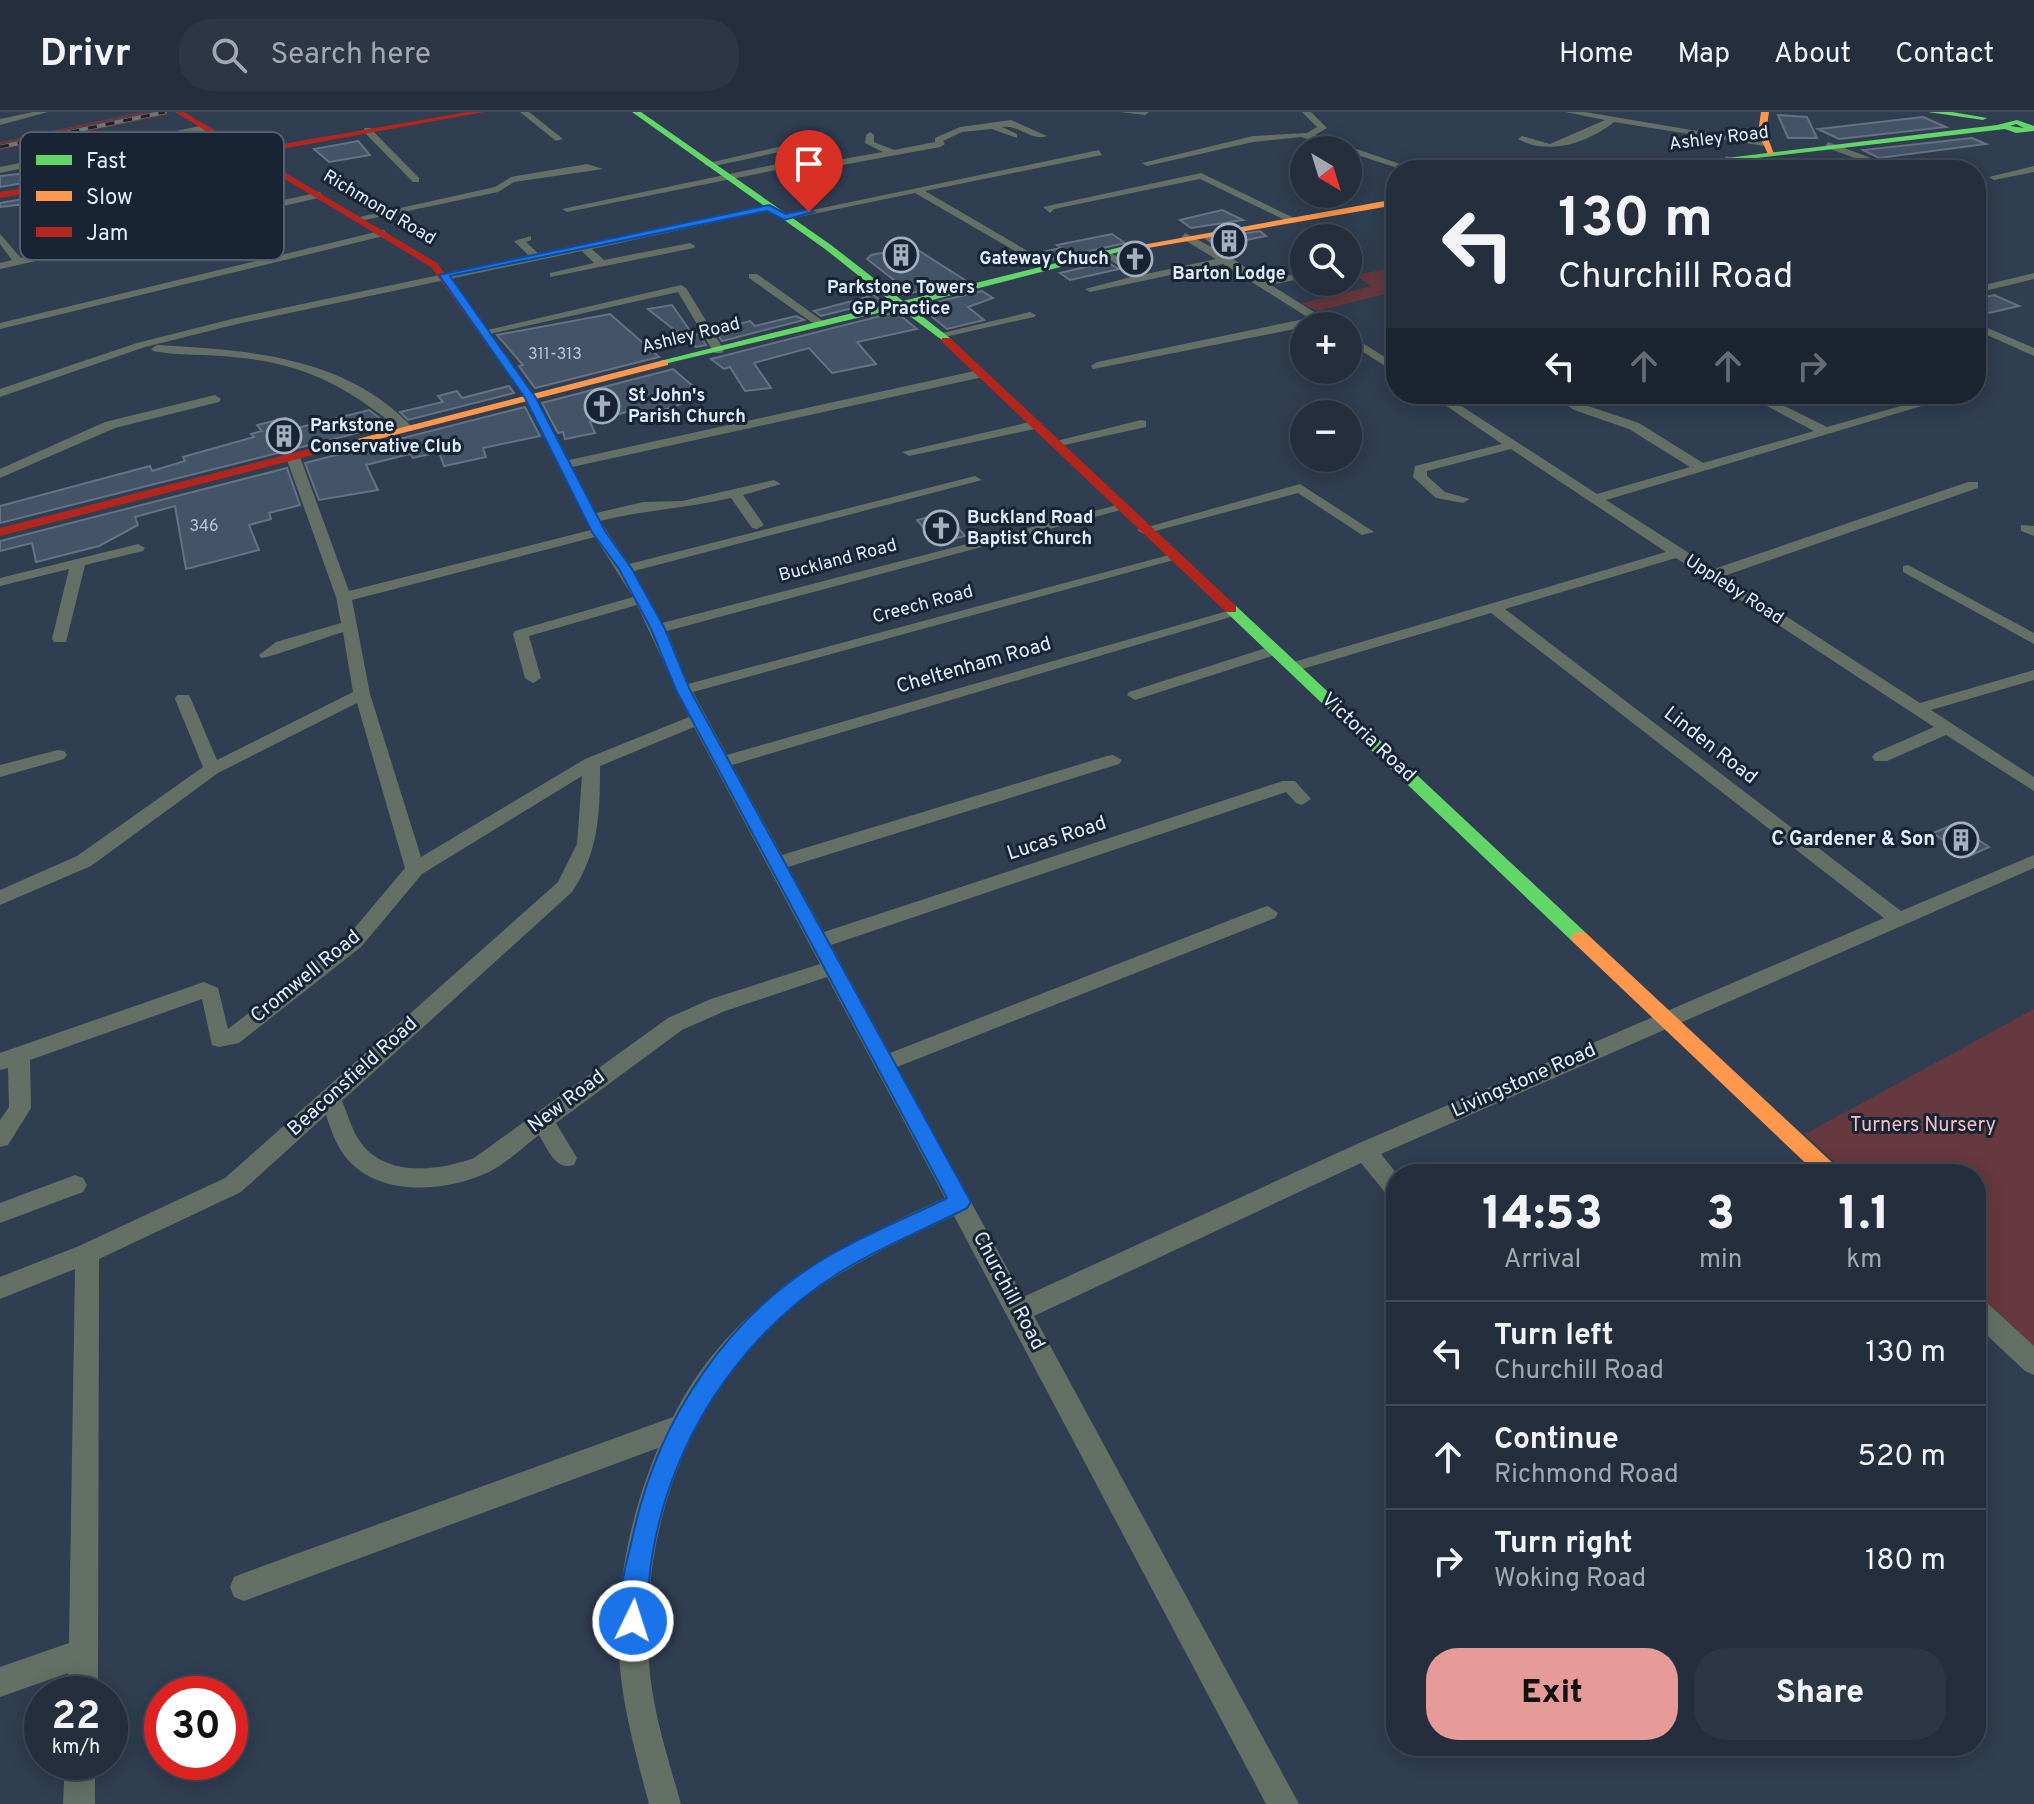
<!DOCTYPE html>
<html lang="en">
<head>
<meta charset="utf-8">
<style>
	body { margin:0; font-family:Overpass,sans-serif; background:#2c3644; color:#f1f3f6; height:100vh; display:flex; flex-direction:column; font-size:30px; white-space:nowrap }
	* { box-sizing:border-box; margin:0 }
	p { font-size:26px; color:#a3a8b0 }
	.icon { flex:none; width:44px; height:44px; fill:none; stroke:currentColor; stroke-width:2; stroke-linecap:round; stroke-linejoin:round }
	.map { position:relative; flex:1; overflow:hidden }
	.details { position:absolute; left:1386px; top:1052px; width:600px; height:592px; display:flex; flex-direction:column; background:#242e3d; border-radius:32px; box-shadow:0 4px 20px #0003,0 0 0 2px #414a57 }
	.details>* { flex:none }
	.hud { position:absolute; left:1386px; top:48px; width:600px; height:244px; border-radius:32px; box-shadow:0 4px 20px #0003,0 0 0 2px #414a57; background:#242e3d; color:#f1f3f6; overflow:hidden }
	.needle { width:52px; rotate:142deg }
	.fabs { position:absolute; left:1290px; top:24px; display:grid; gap:16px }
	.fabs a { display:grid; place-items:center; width:72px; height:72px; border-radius:50%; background:#242e3d; box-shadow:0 4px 20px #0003,0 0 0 2px #414a57; font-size:40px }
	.speed { position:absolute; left:24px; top:1564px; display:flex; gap:16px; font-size:40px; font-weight:700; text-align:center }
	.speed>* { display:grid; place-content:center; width:104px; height:104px; border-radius:50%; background:#242e3d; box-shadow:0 4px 20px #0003,0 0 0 2px #414a57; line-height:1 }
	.speed small { font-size:20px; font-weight:400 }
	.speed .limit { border:12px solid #d22; background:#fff; color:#111 }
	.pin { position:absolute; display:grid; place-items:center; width:68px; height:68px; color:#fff; margin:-82px -34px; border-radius:50% 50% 50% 0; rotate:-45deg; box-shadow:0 0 8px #0007 }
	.pin .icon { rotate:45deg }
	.me { position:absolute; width:88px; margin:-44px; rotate:4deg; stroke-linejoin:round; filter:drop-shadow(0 0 6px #0008) }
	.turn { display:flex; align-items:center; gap:28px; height:168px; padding:0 40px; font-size:36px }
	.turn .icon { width:104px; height:104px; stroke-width:2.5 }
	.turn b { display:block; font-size:56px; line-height:68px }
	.lanes { display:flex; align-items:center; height:76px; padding:0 40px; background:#0003; justify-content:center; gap:40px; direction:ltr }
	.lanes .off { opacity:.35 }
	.eta { display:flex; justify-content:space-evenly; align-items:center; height:136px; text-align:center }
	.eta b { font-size:48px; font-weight:800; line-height:56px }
	.cta { display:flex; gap:16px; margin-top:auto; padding:16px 40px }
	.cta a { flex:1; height:92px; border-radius:32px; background:#e69b98; color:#111; font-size:32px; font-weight:800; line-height:92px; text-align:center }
	.cta a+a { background:#2c3644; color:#f1f3f6 }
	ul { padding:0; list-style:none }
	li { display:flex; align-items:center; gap:24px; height:104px; padding:0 40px; border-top:2px solid #414a57 }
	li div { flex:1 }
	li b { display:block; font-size:30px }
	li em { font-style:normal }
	header { display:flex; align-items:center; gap:48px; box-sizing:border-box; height:112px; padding:0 40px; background:#242e3d; border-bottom:2px solid #414a57 }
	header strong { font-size:38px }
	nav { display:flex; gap:44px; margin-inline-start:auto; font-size:28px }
	.search { width:560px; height:72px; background:#2c3644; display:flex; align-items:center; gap:20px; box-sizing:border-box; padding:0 28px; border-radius:32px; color:#a3a8b0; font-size:30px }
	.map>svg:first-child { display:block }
	.green { fill:#66383f }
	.building { fill:#435469; stroke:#667282; stroke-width:2 }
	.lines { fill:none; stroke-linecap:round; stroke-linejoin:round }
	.street { fill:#647066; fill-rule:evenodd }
	.fast { fill:#63d668; fill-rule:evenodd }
	.slow { fill:#ff974d; fill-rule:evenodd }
	.jam { fill:#b3261e; fill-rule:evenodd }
	.rail-casing { stroke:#6c7673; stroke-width:4 }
	.rail { stroke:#182433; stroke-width:3; stroke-dasharray:9; stroke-linecap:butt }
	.route { fill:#1a73e8; stroke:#114b97; stroke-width:2 }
	.labels { text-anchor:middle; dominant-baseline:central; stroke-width:6; stroke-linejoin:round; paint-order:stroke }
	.number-label { font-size:16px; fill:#b9c7d9 }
	.far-street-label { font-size:18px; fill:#e0edfe; stroke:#182433 }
	.far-poi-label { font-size:18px; font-weight:bold; fill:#e0edfe; stroke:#182433; text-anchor:start }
	.street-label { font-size:20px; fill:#e0edfe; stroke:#182433 }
	.poi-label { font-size:20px; font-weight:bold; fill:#e0edfe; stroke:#182433; text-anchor:end }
	.park-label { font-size:20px; fill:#f3bfc1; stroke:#182433 }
	.key { fill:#182433; stroke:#546070; stroke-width:2 }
	.key-label { font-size:22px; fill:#e0edfe }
</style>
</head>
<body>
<header>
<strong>Drivr</strong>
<div class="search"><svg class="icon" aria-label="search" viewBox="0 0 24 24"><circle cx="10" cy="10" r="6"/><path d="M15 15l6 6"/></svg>Search here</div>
<nav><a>Home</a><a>Map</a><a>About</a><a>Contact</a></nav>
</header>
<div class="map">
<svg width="2034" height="1692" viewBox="0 0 2034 1692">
	<rect width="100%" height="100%" fill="#303e51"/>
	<path class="green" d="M140 0 172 2 0 38V30Z
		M1396 155V188L1386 182 1317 199 1302 191 1371 174 1355 163Z
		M2034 897V1239L1976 1184V1062H1847L1805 1022Z"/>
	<path class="building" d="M1778 3 1807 5 1817 26H1788Z
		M1923 5 1946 15 1839 27 1818 17Z
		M1972 26 1986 32 1879 46 1863 38Z
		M358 29 370 43 329 50 314 37Z
		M158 37 163 47 0 75V64L66 57 62 51 128 38 138 49 135 41Z
		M93 75 26 92 0 95V91Z
		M1222 98 1243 108 1191 116 1180 108Z
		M1260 119 1266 124 1217 134 1207 127Z
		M1112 122 1125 131 1050 148 1038 141 1061 136 1057 133Z
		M913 135 965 168 903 183 891 174 899 172 867 147 871 143Z
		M1107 150 1119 157 1070 168 1060 161Z
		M982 179 993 186 968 195 984 208 947 217 919 194Z
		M870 180 881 189 821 204 814 199 868 185 863 182Z
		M1994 183 2019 194 1976 204V187Z
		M672 193 693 223 699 222 706 233 696 235 648 197Z
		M896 200 917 217 857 230 876 252 832 261 809 236 754 251 771 276 745 279 730 255 724 257 711 247Z
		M610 202 659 245 535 276 519 254 523 253 497 223Z
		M796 204 804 208 722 229 715 218 750 209 755 214Z
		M673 257 700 280 682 285 687 289 672 296 641 302 637 297 590 310 595 321 565 327 563 320 558 321 542 291Z
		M509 274 514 281 408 308 400 300 443 290 438 284 457 279 462 286Z
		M525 295 540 324 483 336 486 345 444 354 439 340 413 346 410 342 366 353 378 378 319 388 305 351Z
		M369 298 389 313 0 411V394L150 354 152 359 185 349 183 345 254 325 251 322 262 319 257 313 286 306 293 317Z
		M287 356 300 393 269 401 271 407 249 413 259 438 186 457 175 394 135 405 138 413 99 434 36 450 32 431 0 439V429Z
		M945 401 965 424 937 431 917 408Z
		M1955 712 1989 735 1967 745 1933 721Z"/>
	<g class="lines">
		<path class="street" d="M33 0H48L0 13V7Z
			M520 0H529L563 27 556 29Z
			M1120 0H1149L1145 3Z
			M1302 0H1311L1327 16 1315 23 1418 58H1404L1301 25 1253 30 1147 54 1142 51 1253 24 1307 21 1317 15Z
			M1565 0H1585L1768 31 1764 34 1614 10C1588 31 1548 44 1518 27L1522 24 1550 32 1605 8Z
			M1011 8 1047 24C1033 30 1018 12 1002 15L1017 22V26L992 17 962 20 943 29 945 32 940 35 826 56 806 52 567 100 562 97 806 46 837 48 883 40 865 31 866 23 870 20 874 23V30L894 38 935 30V26L960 15Z
			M205 13 208 18 0 61V55Z
			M364 16H370L419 66V70H413L364 20Z
			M1828 30 1898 56 1900 58H1886L1825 35Z
			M796 31 799 36 709 55 704 52Z
			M1099 38 1102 43 925 79 1050 152 1051 154 1046 157 915 81 784 108 779 105Z
			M1726 44 1755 56 1757 58H1744L1723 49Z
			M587 52 603 57 514 70 498 80 360 109 355 106 495 75 511 65Z
			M2034 54V60L1994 68 1989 65Z
			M1201 61 1294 106 1285 108 1200 67 1054 97 1050 101 1043 95Z
			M320 80 323 85 0 157V151L12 148 0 132V122L21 146Z
			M769 93 772 98 592 137 604 148 690 131 695 134 694 136 550 165V161L594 151 582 139 237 212 145 235 0 285V277L137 231 236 206 529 144 514 129 531 124V128L526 130 539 142Z
			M384 118 388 123 0 217V211Z
			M1185 121 1232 146 1263 168 1304 160V166L1271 173 1330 210 1093 257 1091 254 1097 250 1309 206 1223 152 1090 180 1085 177 1135 164 1102 143V139L1106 138 1146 162 1216 147 1181 126Z
			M2034 161V167L1976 181V175Z
			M749 162H757L827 212 817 214 749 166Z
			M681 173 686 176 724 238 722 241H714L678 180 485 223 479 220Z
			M1030 200 1036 203 1034 205 940 226 934 223Z
			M1976 211 2034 236V244L1976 218Z
			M1348 222 1396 252V261L1348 230Z
			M157 233C249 238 347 244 414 317L403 320C348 275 305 251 233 245 206 242 179 244 153 239L151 237Z
			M979 258 983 259V265L572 355 596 401 643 390 682 389 774 368 781 372 743 383 764 413 757 417 752 416 731 386C687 396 644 398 600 409L629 452 975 364 982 368 634 459 662 511 1121 392 1128 396 667 519 688 572 1169 443 1181 446 693 580 727 643 1231 498 1236 496 1244 501 732 653 782 743 1107 644 1113 643 1122 648 1119 652 788 755 824 820 1283 669H1295L1311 687 1302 693 1296 691 1286 680 831 833 890 941 1261 796 1268 794 1278 801 1275 806 897 955 1023 1185 1357 1032 1884 806 1491 501 1299 558H1287V552L1666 440 1511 337 1427 359V364L1445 380 1470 387 1463 391 1436 386 1413 365 1415 354 1502 332 1429 282H1443L1597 382 1690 355 1629 317 1574 298 1550 282H1565L1582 292 1639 311 1703 351 1814 319 1744 282H1760L1827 315 1943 282H1962L1606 388 1714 457 1968 370H1978V376L1724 464 1920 591 2034 558V568L1931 598 2034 665V679L1946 623 1887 649H1875L1872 645 1875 641 1934 615 1676 446 1505 497 1901 799 2034 743V756L1381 1042 1397 1062 1396 1087 1388 1084 1361 1051 1034 1204 1299 1692H1266L954 1104C903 1127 850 1152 805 1185 693 1268 639 1414 649 1550 652 1598 668 1646 681 1692H649C638 1650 626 1608 621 1566 612 1489 628 1407 658 1336L244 1489 234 1485 230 1475 234 1465 244 1461 673 1305C729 1192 834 1136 945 1086L827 865 725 899 682 918 556 1011 577 1046 574 1053C555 1059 548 1037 539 1023 523 1035 507 1051 489 1060 449 1079 386 1085 352 1052 338 1039 332 1021 326 1003L241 1080 99 1147 98 1582H68V1561L0 1585V1555L69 1531 75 1157 0 1187V1165L79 1134 225 1066 558 770 577 732 582 664 422 762 361 835 239 931 219 935 212 933 202 887 30 948 31 996 8 1033 0 1035V1008L9 995 8 956 0 958V941L204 870 218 876 228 917 347 825 405 756 357 591 218 661 91 754 0 793V778L77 744 203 655 175 587 177 583H189L191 587 217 648 353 580 343 520C330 524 266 547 261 546L259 543 276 530 341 511 336 485 286 345 288 342 300 345 349 479 591 418 524 286 526 283 536 286 569 348ZM595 425 633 485 515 519 513 522 525 566 533 571 541 566 529 524 637 493 689 605 585 647 421 745 370 582 352 488ZM694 615 820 852 711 887 668 906 474 1046C435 1060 379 1066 356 1023 350 1012 347 1000 342 989L572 780C599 740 600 701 600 654Z
			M215 283 221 287 219 290 115 316 0 366V357L105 310Z
			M1141 308 1146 309V315L1055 335 1048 331Z
			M1034 309 1040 313 1039 316 909 344 902 340Z
			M1300 372 1374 420 1362 423 1298 381 1144 422 1137 418Z
			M2021 413 2034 414V424L2021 419Z
			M138 432 145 436 143 439 85 453 66 530H54L52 527 69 457 0 474V466Z
			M1908 453 2034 521V532L1903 460V454Z
			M1275 533 1283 538 1281 541 1141 586 1135 588 1127 583 1129 580Z
			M58 638 64 639 67 643 64 647 0 665V653Z
			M75 1063 83 1066 87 1073 83 1080 0 1111V1091Z
			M1976 1186 1985 1189 2034 1234V1263L2025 1259 1976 1213Z
			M65 1650H95V1692H63Z"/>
		<path class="fast" d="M632 0H641L831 133 903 189 1125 134 1130 137 909 194 950 226V230L946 231 899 196 660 253V249L893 191 825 137Z
			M1928 0H1952L1987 6 1983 8Z
			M2017 8 2034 14V19L2016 21 2005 17 1653 58H1627L1997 13ZM2016 12 2024 16 2010 14Z
			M1231 493 1236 494 1586 821 1589 826 1586 831H1574L1226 500V494Z"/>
		<path class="slow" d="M1761 0H1769L1766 21 1774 42H1768L1758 21Z
			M1396 87V93L1125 140 1120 137Z
			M664 248 668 249V253L340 337 334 333Z
			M1580 820 1586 821 1838 1056 1841 1062H1817L1574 831 1571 826 1574 821Z"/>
		<path class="jam" d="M175 0H184L248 38 467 0H484L254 42 437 151 534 284V288H526L431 155 245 43 0 86V80L239 39Z
			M942 226H950L1236 494V500H1226L942 230Z
			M340 329 344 331V335L0 424V416Z"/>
		<g class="rail-casing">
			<path id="rail" d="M0 35 165 0"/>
		</g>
		<use href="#rail" class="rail"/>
	</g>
	<path class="route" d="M769 93 786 102 809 97 814 100 784 108 767 99 450 164 536 286 605 419 632 457 665 517 690 578 971 1090 967 1096C928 1116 885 1133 847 1156 761 1207 696 1291 666 1386 658 1412 651 1444 649 1470 647 1487 649 1503 643 1519L633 1522 624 1519C613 1491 627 1451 633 1423 658 1307 728 1201 832 1142 868 1121 909 1105 947 1086L676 578 651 517 619 457 592 420 525 286 439 163Z"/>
	<defs>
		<g id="building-ring" transform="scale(1.8)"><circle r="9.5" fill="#182433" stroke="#a2b0c1" stroke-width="1.5"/><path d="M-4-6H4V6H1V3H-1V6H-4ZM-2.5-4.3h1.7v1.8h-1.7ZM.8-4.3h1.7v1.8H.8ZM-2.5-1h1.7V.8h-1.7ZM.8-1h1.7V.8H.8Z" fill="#a2b0c1"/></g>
		<g id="church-ring" transform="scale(1.8)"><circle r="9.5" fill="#182433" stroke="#a2b0c1" stroke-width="1.5"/><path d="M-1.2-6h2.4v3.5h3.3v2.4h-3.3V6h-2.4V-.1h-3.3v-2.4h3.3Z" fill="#a2b0c1"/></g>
	</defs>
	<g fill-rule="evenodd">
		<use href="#building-ring" x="1229" y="129"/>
		<use href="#building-ring" x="901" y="143"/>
		<use href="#church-ring" x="1135" y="147"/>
		<use href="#church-ring" x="602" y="294"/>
		<use href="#building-ring" x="284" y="324"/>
		<use href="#church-ring" x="941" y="416"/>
		<use href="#building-ring" x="1961" y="728"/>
	</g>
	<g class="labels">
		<g class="number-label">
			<text x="555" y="243">311-313</text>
			<text x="204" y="415">346</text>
		</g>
		<g class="far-street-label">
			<text transform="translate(1719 27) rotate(-7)">Ashley Road</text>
			<text transform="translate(379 96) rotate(31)">Richmond Road</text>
			<text transform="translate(691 224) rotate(-14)">Ashley Road</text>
			<text transform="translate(838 449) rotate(-15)">Buckland Road</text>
			<text transform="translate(1734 478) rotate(33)">Uppleby Road</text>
			<text transform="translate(923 493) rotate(-15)">Creech Road</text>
		</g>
		<g class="far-poi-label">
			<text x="1109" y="147" text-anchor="end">Gateway Chuch</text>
			<text x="1229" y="162" text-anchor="middle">Barton Lodge</text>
			<text x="901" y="176" text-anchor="middle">Parkstone Towers<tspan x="901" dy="21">GP Practice</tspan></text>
			<text x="628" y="284">St John's<tspan x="628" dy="21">Parish Church</tspan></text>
			<text x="310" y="314">Parkstone<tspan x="310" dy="21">Conservative Club</tspan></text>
			<text x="967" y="406">Buckland Road<tspan x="967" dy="21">Baptist Church</tspan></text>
		</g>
		<g class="street-label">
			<text transform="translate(974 554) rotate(-16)">Cheltenham Road</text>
			<text transform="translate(1368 626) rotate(43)">Victoria Road</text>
			<text transform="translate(1710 634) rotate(38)">Linden Road</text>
			<text transform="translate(1057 727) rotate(-18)">Lucas Road</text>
			<text transform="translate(306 865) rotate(-39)">Cromwell Road</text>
			<text transform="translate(353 965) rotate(-42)">Beaconsfield Road</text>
			<text transform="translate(1524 969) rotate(-24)">Livingstone Road</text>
			<text transform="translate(567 990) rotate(-37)">New Road</text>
			<text transform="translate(1008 1179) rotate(62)">Churchill Road</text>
		</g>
		<g class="poi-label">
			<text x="1935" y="728">C Gardener &amp; Son</text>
		</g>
		<g class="park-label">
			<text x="1923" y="1014">Turners Nursery</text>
		</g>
	</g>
	<rect x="20" y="20" width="264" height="128" rx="12" class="key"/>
	<rect x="36" y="43" width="36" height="10" fill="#63d668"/>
	<rect x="36" y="79" width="36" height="10" fill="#ff974d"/>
	<rect x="36" y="115" width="36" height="10" fill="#b3261e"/>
	<g class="key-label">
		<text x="86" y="56">Fast</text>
		<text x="86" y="92">Slow</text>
		<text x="86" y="128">Jam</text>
	</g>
</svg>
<div class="fabs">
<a><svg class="needle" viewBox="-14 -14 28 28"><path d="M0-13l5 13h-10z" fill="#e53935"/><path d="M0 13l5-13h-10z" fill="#a3a8b0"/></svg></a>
<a><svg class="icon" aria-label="search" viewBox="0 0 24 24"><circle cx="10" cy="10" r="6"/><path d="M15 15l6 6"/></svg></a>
<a>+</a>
<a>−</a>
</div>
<div class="speed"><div>22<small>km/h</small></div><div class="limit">30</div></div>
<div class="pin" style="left:809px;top:100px;background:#d93025"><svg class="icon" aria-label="arrive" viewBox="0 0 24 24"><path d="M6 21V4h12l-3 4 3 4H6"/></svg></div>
<svg class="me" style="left:633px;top:1509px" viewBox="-20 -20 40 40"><circle r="17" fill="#1a73e8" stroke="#fff" stroke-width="3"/><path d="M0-11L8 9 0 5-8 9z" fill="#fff"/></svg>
<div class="hud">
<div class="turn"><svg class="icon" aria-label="left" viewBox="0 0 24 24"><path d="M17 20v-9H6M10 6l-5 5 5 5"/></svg><div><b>130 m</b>Churchill Road</div></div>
<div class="lanes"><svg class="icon" aria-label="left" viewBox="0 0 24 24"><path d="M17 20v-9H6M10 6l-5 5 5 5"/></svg><svg class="icon off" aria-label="ahead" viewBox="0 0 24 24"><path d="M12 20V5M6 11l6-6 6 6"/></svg><svg class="icon off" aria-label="ahead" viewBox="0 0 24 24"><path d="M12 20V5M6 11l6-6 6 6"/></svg><svg class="icon off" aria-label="right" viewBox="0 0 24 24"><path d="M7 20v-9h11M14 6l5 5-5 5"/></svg></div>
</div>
<section class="details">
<div class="eta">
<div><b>14:53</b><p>Arrival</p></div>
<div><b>3</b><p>min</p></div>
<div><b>1.1</b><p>km</p></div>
</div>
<ul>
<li><svg class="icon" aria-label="left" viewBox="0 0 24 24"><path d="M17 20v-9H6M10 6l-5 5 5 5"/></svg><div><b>Turn left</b><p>Churchill Road</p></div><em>130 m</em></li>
<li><svg class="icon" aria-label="ahead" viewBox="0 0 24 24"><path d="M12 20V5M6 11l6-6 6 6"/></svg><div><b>Continue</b><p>Richmond Road</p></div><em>520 m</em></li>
<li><svg class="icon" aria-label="right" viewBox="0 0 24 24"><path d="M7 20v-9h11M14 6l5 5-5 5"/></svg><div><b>Turn right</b><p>Woking Road</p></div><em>180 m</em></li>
</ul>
<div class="cta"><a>Exit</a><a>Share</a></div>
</section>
</div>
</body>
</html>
